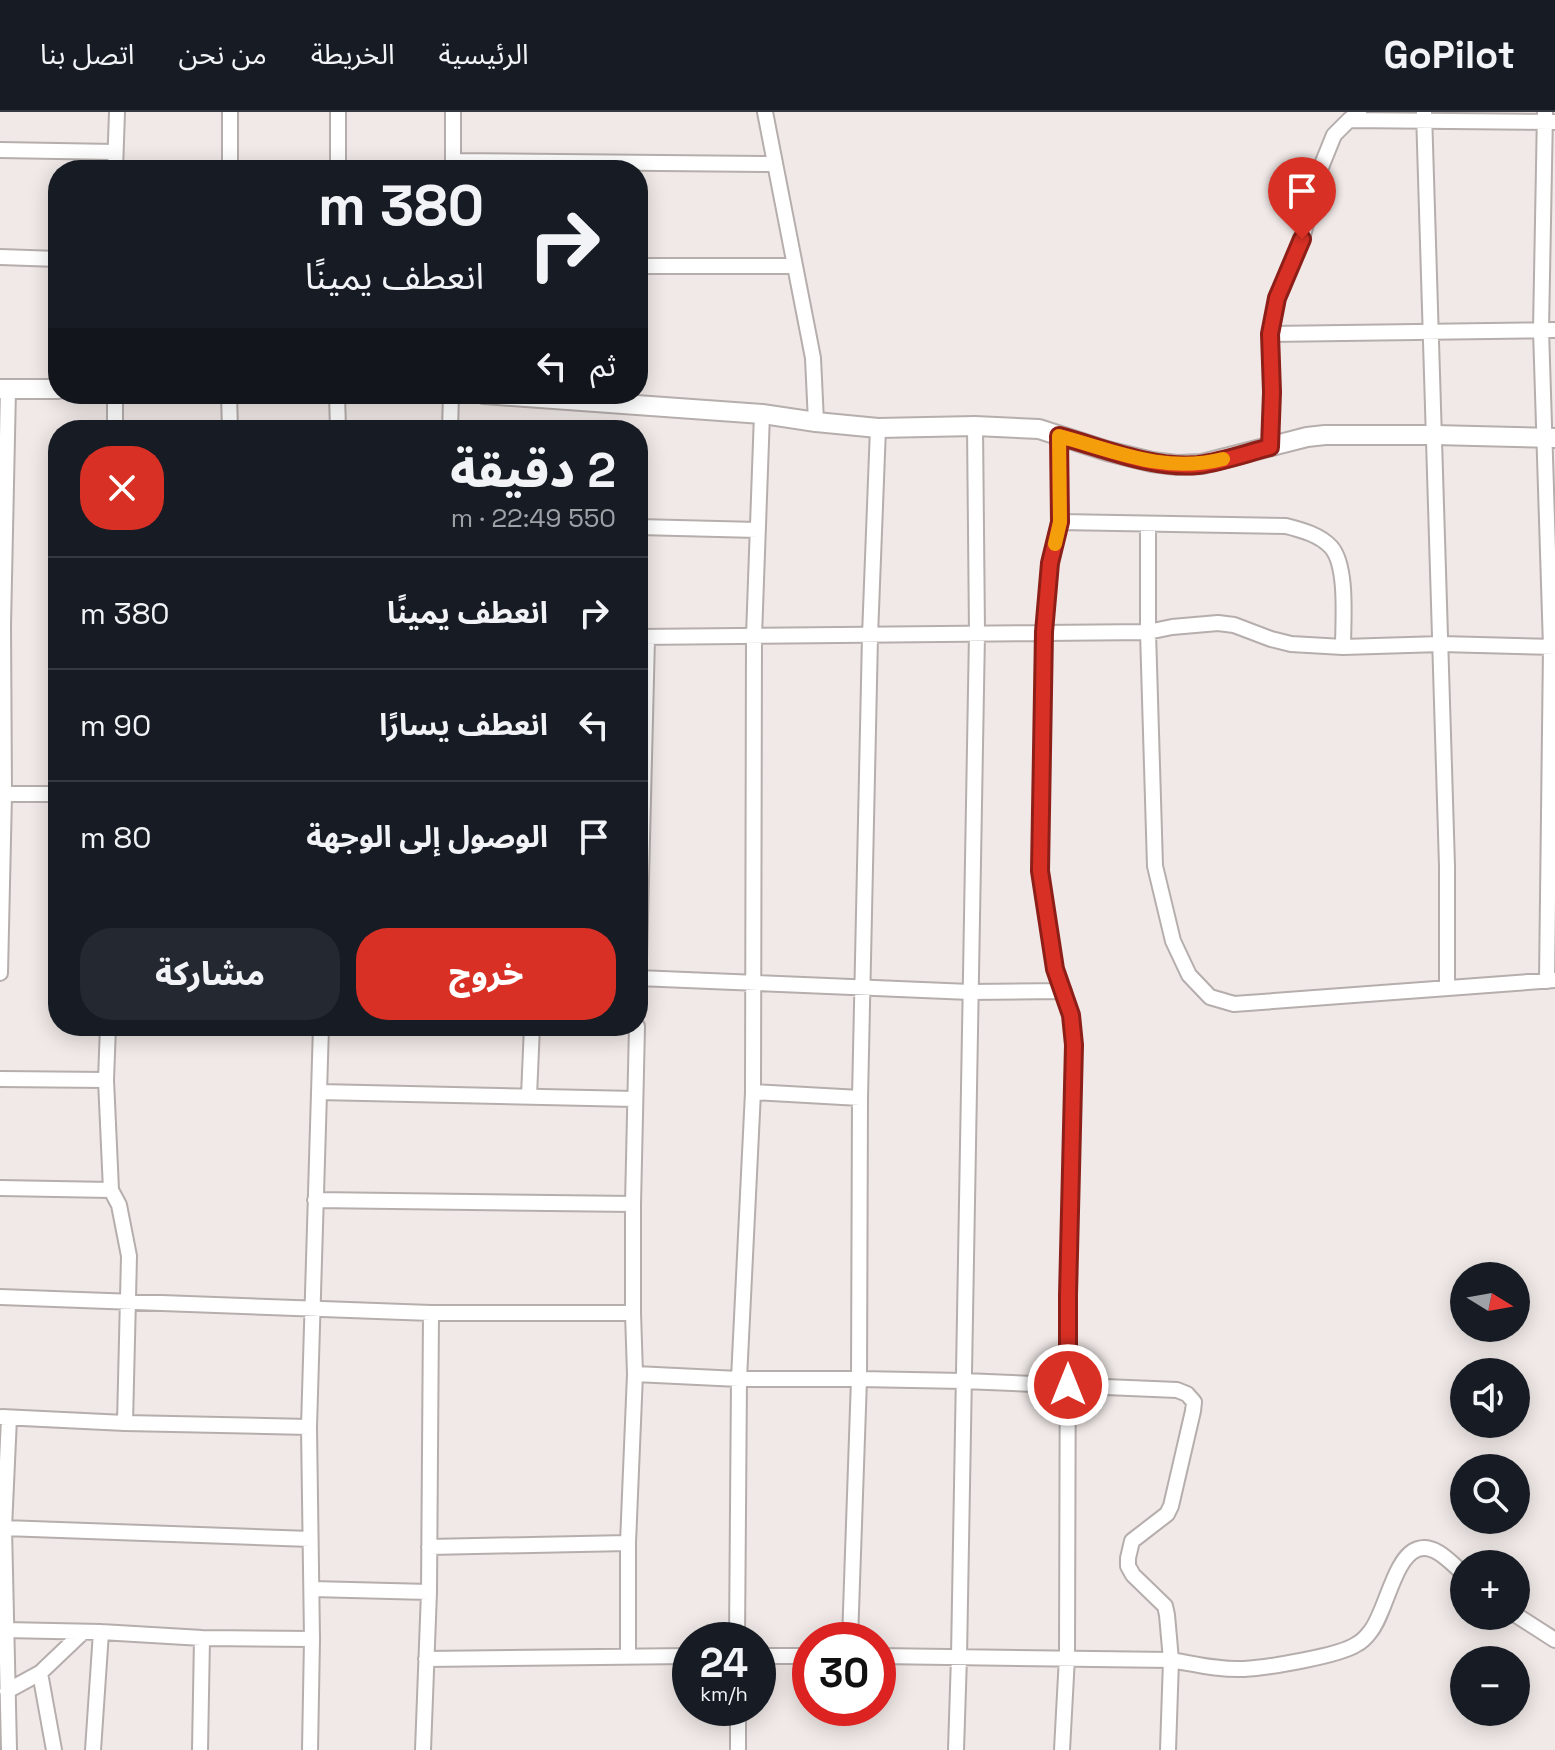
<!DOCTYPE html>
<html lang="ar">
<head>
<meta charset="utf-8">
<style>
	body { margin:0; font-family:"Space Grotesk","Noto Sans Arabic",sans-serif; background:#242831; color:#f1f3f6; direction:rtl; height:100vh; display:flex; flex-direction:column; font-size:30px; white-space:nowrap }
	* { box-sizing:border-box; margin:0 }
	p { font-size:26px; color:#9ea1a6 }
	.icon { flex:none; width:44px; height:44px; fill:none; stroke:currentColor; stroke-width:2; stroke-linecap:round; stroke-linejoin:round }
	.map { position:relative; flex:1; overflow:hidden; direction:ltr }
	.side { position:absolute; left:48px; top:308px; width:600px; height:616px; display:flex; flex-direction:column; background:#171b24; border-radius:32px; box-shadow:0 4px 20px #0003; direction:rtl }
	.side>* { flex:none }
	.hud { position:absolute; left:48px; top:48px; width:600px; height:244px; border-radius:32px; box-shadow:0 4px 20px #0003; direction:rtl; background:#171b24; color:#f1f3f6; overflow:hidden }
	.needle { width:52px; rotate:101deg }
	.controls { position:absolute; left:1450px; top:1150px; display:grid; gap:16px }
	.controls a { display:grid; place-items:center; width:80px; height:80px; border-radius:50%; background:#171b24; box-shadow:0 4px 20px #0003; font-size:40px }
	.speed { position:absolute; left:672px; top:1510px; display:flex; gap:16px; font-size:40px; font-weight:700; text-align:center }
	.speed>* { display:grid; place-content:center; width:104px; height:104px; border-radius:50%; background:#171b24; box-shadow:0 4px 20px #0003; line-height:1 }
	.speed small { font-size:20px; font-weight:400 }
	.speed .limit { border:12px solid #d22; background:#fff; color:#111 }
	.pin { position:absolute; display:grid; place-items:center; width:68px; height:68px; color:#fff; margin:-82px -34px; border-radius:50% 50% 50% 0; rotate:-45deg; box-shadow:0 0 8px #0007 }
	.pin .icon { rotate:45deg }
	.me { position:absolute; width:88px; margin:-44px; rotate:0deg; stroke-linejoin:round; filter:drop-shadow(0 0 6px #0008) }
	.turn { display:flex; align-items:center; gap:28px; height:168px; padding:0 32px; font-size:36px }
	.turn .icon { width:104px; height:104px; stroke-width:2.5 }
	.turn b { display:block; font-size:56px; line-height:68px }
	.then { display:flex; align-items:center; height:76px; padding:0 32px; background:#0003; gap:16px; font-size:30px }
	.round { display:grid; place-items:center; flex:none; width:84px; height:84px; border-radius:32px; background:#242831 }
	.head { display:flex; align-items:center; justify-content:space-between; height:136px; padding:0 32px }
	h1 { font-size:48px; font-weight:800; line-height:60px }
	.primary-button { display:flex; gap:16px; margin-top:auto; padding:16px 32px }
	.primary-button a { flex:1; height:92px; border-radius:32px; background:#d93025; color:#fff; font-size:32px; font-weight:800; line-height:92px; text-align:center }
	.primary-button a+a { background:#242831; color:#f1f3f6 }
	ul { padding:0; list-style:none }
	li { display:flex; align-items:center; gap:24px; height:112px; padding:0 32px; border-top:2px solid #363941 }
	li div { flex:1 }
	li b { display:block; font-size:30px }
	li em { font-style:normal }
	header { display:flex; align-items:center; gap:48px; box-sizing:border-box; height:112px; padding:0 40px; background:#171b24; border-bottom:2px solid #363941 }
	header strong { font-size:38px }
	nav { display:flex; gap:44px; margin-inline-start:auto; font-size:28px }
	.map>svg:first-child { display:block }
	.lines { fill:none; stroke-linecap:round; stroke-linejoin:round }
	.minor-casing { stroke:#b5aeac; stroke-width:18 }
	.tertiary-casing { stroke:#b5aeac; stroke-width:22 }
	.minor { stroke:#fff; stroke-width:14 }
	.tertiary { stroke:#fff; stroke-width:18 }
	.route-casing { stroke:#8d1f18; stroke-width:20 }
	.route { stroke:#d93025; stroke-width:14 }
	.slow { stroke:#f59e0b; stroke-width:14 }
</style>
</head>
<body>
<header>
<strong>GoPilot</strong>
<nav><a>الرئيسية</a><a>الخريطة</a><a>من نحن</a><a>اتصل بنا</a></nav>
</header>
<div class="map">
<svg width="1555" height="1638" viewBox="0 0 1555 1638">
	<rect width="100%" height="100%" fill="#f0e9e7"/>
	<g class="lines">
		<g class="minor-casing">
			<path id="minor" d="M765 0 813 246 816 310
				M1424 0 1447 754V876
				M1545 0 1541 218 1551 535 1547 869
				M1349 8 1555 10
				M0 38 115 40
				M453 49 775 52
				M453 56V0
				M115 58 117 0
				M230 58V0
				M338 58V0
				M0 145 58 147
				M638 154H795
				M1270 222 1555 218
				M115 282V318
				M229 282 230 318
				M337 282 338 318
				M450 318 451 282
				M1059 324 1060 410 1050 451 1044 520 1040 759 1055 857 1071 903 1074 933 1068 1183 1067 1545 1062 1638
				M1270 335 1272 280 1270 222 1277 186 1302 127 1321 55 1334 23 1349 8 1359 0
				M1060 410 1286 414C1302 418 1320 423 1331 435 1348 454 1343 510 1343 535
				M1148 412V520L1155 754 1173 829 1189 863 1210 885 1234 892 1555 868
				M638 415 758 418
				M638 525 1148 520 1172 515 1218 511 1234 513 1271 527 1291 532 1343 535 1441 532 1555 535
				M4 682H58
				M0 861 4 682 3 513 8 277
				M638 866 970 880 1064 879
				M638 887 647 525
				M108 914 106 968 111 1078 119 1093 129 1144 125 1311
				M0 967 106 968
				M319 980 635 987
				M753 980 860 986
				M529 984 532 914
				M0 1076 111 1078
				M315 1088 633 1092
				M0 1185 431 1201H633
				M635 1262 739 1267H859L964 1269 1177 1278 1187 1282 1194 1290 1193 1299 1171 1394 1167 1402 1132 1429 1128 1446V1454L1133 1463 1165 1494 1167 1503 1171 1548 1168 1638
				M2 1305 125 1311 309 1315
				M9 1306 4 1416 9 1638
				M4 1416 310 1427
				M429 1435 628 1431
				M312 1477 429 1480
				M1516 1503 1555 1528
				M5 1518 101 1520 202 1526 312 1527
				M737 1528 739 1267 753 980 754 524 762 302
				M850 1528 859 1267 860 986 870 524 878 316
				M628 1544V1431L635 1262 633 1201V1092L637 914
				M758 1544H810
				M878 1544 1171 1548C1195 1552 1219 1558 1244 1557 1265 1556 1340 1544 1357 1532 1361 1530 1367 1524 1370 1520 1386 1501 1394 1444 1418 1437 1435 1431 1452 1452 1464 1462
				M426 1547 690 1544
				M40 1561 54 1638
				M7 1579 40 1561 82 1521
				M738 1596V1638
				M93 1638 101 1520
				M200 1638 202 1526
				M310 1638 312 1527 309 1315 321 914
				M423 1638 429 1480 431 1201
				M956 1638 959 1545 977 521 975 314"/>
		</g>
		<g class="tertiary-casing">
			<path id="tertiary" d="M0 277H58
				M484 282 762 302 816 310 878 316 975 314 1039 317 1107 339 1152 350 1177 353 1202 352 1307 325 1325 323H1434L1555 326"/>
		</g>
		<use href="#minor" class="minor"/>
		<use href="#tertiary" class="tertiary"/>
	</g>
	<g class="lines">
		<g class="route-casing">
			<path id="route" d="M1068 1273V1183L1074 933 1071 903 1055 857 1040 759 1044 520 1050 451 1060 410 1059 324C1104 336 1151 357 1198 353 1222 350 1247 341 1270 335L1272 280 1270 222 1277 186 1302 127"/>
		</g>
		<use href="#route" class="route"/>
		<path class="slow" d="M1055 432 1060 410 1059 324C1115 339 1164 362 1223 347"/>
	</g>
</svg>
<div class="controls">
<a><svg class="needle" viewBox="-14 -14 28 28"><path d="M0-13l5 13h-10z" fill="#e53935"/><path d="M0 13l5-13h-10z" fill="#9ea1a6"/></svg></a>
<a><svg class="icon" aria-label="sound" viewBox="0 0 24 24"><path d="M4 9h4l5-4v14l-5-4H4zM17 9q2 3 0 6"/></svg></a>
<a><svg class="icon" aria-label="search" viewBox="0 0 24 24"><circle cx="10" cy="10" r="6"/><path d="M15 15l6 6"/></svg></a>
<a>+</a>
<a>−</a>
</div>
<div class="speed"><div>24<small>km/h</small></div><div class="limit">30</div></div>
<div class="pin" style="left:1302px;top:127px;background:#d93025"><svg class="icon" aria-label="arrive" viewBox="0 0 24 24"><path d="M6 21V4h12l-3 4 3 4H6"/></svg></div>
<svg class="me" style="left:1068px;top:1273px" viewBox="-20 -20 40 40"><circle r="17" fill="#d93025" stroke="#fff" stroke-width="3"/><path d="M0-11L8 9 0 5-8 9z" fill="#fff"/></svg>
<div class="hud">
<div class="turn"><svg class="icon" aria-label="right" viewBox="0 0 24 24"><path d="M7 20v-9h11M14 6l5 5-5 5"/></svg><div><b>380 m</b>انعطف يمينًا</div></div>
<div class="then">ثم<svg class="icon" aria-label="left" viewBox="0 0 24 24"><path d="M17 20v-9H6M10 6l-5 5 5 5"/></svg></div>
</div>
<section class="side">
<div class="head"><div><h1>2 دقيقة</h1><p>550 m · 22:49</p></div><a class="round" style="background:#d93025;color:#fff"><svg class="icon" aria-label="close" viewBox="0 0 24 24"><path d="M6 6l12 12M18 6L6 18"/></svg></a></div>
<ul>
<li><svg class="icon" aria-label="right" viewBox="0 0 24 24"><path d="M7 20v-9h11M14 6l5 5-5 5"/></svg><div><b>انعطف يمينًا</b></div><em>380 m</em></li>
<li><svg class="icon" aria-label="left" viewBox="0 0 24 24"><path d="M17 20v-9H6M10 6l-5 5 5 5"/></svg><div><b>انعطف يسارًا</b></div><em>90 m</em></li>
<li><svg class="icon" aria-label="arrive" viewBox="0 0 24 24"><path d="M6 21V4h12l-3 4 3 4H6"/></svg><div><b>الوصول إلى الوجهة</b></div><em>80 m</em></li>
</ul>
<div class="primary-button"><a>خروج</a><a>مشاركة</a></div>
</section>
</div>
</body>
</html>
